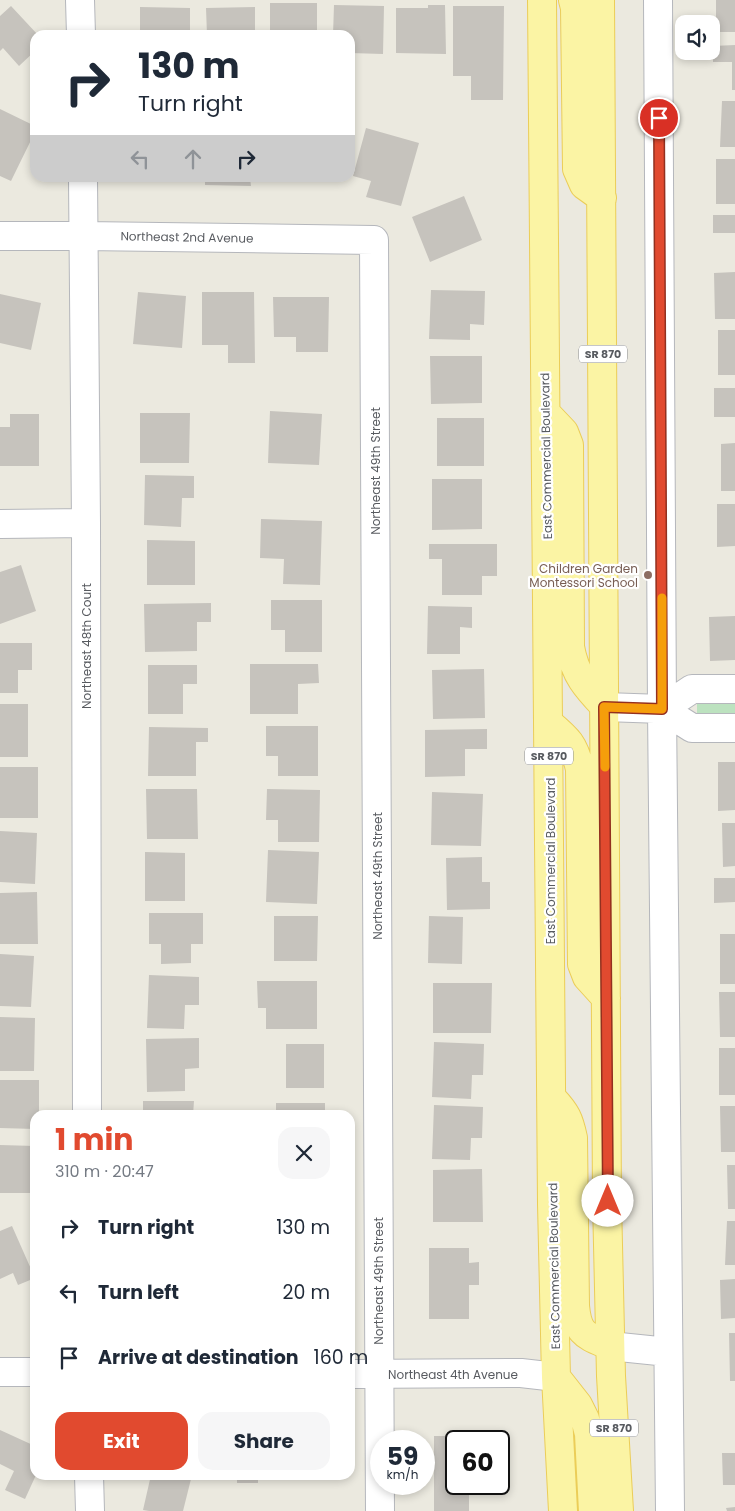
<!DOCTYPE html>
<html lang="en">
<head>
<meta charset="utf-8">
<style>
	body { margin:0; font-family:Poppins,sans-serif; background:#f6f6f7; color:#1f2937; height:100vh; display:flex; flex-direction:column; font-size:19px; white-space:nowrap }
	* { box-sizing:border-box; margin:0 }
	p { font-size:16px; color:#747a83 }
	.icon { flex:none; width:28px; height:28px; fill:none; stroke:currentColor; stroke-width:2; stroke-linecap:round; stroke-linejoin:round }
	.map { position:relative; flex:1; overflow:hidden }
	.sheet { position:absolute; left:30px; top:1110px; width:325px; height:370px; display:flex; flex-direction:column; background:#fff; border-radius:15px; box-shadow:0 2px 8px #0003 }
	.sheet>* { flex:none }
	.hud { position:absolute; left:30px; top:30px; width:325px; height:152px; border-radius:15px; box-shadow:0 2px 8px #0003; background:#fff; color:#1f2937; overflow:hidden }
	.tools { position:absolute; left:675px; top:15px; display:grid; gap:10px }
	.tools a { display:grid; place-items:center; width:45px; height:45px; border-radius:10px; background:#fff; box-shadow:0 2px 8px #0003; font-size:25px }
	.speed { position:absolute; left:370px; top:1430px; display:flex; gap:10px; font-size:25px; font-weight:700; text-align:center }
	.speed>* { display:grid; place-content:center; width:65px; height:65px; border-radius:50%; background:#fff; box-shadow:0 2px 8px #0003; line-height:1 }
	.speed small { font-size:12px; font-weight:400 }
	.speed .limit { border:2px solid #111; border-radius:8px; background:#fff; color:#111 }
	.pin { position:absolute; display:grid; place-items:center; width:42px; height:42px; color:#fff; margin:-21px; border:2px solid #fff; border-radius:50%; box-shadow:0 1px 5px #0007 }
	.me { position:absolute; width:55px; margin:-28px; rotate:0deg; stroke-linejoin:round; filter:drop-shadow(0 0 4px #0008) }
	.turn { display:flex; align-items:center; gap:18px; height:105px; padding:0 25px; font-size:22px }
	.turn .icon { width:65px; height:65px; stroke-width:2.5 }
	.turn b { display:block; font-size:35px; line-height:42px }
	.lanes { display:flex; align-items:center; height:48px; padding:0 25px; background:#0003; justify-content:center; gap:25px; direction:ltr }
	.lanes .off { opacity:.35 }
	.round { display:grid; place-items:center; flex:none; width:52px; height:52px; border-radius:15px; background:#f6f6f7 }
	.head { display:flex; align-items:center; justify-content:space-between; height:85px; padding:0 25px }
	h1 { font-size:30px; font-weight:700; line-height:38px; color:#e14a2f }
	.primary-button { display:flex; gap:10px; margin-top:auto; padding:10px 25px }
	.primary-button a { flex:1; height:58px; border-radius:15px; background:#e14a2f; color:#fff; font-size:20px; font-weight:700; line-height:58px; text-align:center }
	.primary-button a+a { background:#f6f6f7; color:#1f2937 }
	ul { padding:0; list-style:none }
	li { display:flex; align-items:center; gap:15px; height:65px; padding:0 25px }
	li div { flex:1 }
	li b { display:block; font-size:19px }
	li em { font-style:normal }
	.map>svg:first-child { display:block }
	.green { fill:#bce2bf }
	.building { fill:#c6c3bd }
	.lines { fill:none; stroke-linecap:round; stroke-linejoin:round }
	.minor-casing { stroke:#b5b7bc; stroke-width:30 }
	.primary-casing { stroke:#ebcd58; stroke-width:30 }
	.minor { stroke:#fff; stroke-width:28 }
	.primary { stroke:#fbf4a4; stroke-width:28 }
	.route-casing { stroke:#92301f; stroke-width:12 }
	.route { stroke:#e14a2f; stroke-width:9 }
	.slow { stroke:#f59e0b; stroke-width:9 }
	.education-dot { fill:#8d6e63; stroke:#fff; stroke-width:2 }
	.labels { text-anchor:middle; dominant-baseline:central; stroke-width:4.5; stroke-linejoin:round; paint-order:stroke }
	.shield { fill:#fff; stroke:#8a8c90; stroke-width:1 }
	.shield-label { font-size:11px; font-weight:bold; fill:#585b60 }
	.street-label { font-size:12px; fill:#585b60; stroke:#fff }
	.education-label { font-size:12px; fill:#785e54; stroke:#fff; text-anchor:end }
</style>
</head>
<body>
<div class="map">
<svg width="735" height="1511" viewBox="0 0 735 1511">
	<rect width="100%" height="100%" fill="#ebe9df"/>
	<path class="green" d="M697 698H735V722H697Z"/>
	<path class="building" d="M716 0H735V32H716Z
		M270 3H317V35H270Z
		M334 5 384 6 383 54 350 53V35H333Z
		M428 5H445L446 54 396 53V8H428Z
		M11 6 38 35H35V51L19 66 3 48 0 51V16Z
		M453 6H504L503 100H471V76H453Z
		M140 7 190 8V35H140Z
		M255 7V35H207L206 8Z
		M735 45V90H732V62H713V46Z
		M722 101H735V147H720Z
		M0 109 35 126V132L11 181 0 176Z
		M366 128 419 143 401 206 366 197 371 181 353 176Z
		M716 159H735V204H716Z
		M205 178H250L251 186 205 185Z
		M275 178H321V180H275Z
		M464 196 482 240 430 262 412 217Z
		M713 215H735V233H713Z
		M735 272V319H715L714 273Z
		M431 290 485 291 484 325 470 324V340L429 339Z
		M138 292 186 296 182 348 133 344Z
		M202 292H254L255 363H228V345H202Z
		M0 294 41 303 31 350 0 343Z
		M273 297H329L328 352H296V337H274Z
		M718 330H735V375H718Z
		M430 356H482V403L431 404Z
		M714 388H735V417H714Z
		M270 411 322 414 319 465 268 463Z
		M140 413H190L189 463H140Z
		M10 414H39V466H0V427H10Z
		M437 418H484V466H437Z
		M735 443V491H721V444Z
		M145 475 194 476V498H182L181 527 144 525Z
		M432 479H482V529L432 530Z
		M717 504H735V546L717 547Z
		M261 519 322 521 320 585 283 584 284 559 260 558Z
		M147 540 195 541V585H147Z
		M429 544H497V576H482V595H442V559H429Z
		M21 565 36 611 0 624V572Z
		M271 600H322V652H285V630H271Z
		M211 603V622H197V651L145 652 144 604Z
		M428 606 472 607V628L460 627V654H427Z
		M735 616V660L710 661 709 617Z
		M0 643H32V670H18V693H0Z
		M250 664H318L319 683 298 684V714H250Z
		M148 665H197V684H183V714H148Z
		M484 669 485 718 433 719 432 670Z
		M0 704H28V757H0Z
		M266 726H318V776H278V756H266Z
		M149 727 208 728V742H196V776H148Z
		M487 729V749H465V776L425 777V730Z
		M718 762H735V810L718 811Z
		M0 767H38V818H0Z
		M146 789H197L198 839H147Z
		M267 789 320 790 319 842H278V820H266Z
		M432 792 483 794 481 846 431 845Z
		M722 823H735V866L723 867Z
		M0 831 37 833 35 884 0 882Z
		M268 850 319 852 317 904 266 902Z
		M145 852 185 853V901H145Z
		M482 857V882H490V909L447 910 446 858Z
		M714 878H735V902L714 903Z
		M37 892 38 944H0V893Z
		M149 913H203V944H191V963L161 964V944H149Z
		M274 916H318L317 961H274Z
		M429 916 463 917 462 964 428 963Z
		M720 934H735V984H720Z
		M0 954 34 956 31 1007 0 1006Z
		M149 975 199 977V1005H185L184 1029 147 1028Z
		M257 981H317V1029H266V1008H258Z
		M433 983H492L491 1033H433Z
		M719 992H735V1037H720Z
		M0 1017 35 1018 34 1071H0Z
		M199 1038V1068L185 1069V1091L147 1092 146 1039Z
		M434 1042 484 1044 483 1075H472L471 1099 432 1097Z
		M286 1044H324V1088H286Z
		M719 1048H735V1095H719Z
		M0 1080H39V1115H35V1129L0 1128Z
		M143 1101H194L193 1115H143Z
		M276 1103H325V1115H276Z
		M434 1105 483 1107 482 1138H471L470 1160 432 1159Z
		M720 1106H735V1152H721Z
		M0 1145 35 1146V1193H0Z
		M727 1165H735V1209H728Z
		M482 1169 483 1222H433V1170Z
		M727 1221H735V1265H725Z
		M12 1226 35 1278 18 1285 13 1273 0 1279V1231Z
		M429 1248H469V1263L479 1262V1285H469V1319H429Z
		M735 1279V1318L721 1319 720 1280Z
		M729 1333H735V1381H730Z
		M0 1430 35 1446V1475H36L25 1499 5 1490 14 1471 0 1464Z
		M434 1436H468V1441H456V1484H469V1511H434Z
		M722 1453H735V1485H723Z
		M151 1475H192L183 1511H149L143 1510Z
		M237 1475H258V1483H237Z
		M276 1475H327V1479H276Z
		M735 1507V1511H727L726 1508Z"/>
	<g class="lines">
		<g class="minor-casing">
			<path id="minor" d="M80 0 81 35
				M658 0 662 709 670 1511
				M83 178 86 523 87 1115
				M0 236H84L374 240 380 1511
				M0 524 86 523
				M605 707 662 709 692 728H735
				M662 709 692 689H735
				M610 1346 668 1352
				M0 1372H35
				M350 1374 521 1373 556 1377
				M89 1475 90 1511"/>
		</g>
		<g class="primary-casing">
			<path id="primary" d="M542 0 552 1204 556 1377 563 1511
				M573 0 575 8 577 169 584 185 602 198
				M600 0 607 1201 611 1376 619 1511
				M546 413 564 432 569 445 570 647C575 675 586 687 605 707
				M549 723C568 739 574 744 580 769L582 964 587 977 606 998
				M553 1099C566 1113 569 1119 573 1138L575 1306C578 1335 585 1335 610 1346
				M556 1377 578 1405 585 1419 589 1434 593 1511"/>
		</g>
		<use href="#minor" class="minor"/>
		<use href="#primary" class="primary"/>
	</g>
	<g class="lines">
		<g class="route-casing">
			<path id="route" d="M608 1201 604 707 662 709 659 118"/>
		</g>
		<use href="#route" class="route"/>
		<path class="slow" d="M605 767 604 707 662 709V598"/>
	</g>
	<circle class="education-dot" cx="648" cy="575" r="5"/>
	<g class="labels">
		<g class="shield">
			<rect x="579" y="345.5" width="48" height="17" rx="4"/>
			<rect x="525" y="747.5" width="48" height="17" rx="4"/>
			<rect x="590" y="1419.5" width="48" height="17" rx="4"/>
		</g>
		<g class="shield-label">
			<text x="603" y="354">SR 870</text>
			<text x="549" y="756">SR 870</text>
			<text x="614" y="1428">SR 870</text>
		</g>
		<g class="street-label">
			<text transform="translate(187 237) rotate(1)">Northeast 2nd Avenue</text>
			<text transform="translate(546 456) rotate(-91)">East Commercial Boulevard</text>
			<text transform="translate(375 471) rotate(-90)">Northeast 49th Street</text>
			<text transform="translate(86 646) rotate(-90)">Northeast 48th Court</text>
			<text transform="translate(550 861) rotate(-90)">East Commercial Boulevard</text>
			<text transform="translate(377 876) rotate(-90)">Northeast 49th Street</text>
			<text transform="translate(554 1266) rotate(-91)">East Commercial Boulevard</text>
			<text transform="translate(378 1281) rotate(-90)">Northeast 49th Street</text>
			<text x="453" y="1374">Northeast 4th Avenue</text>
		</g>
		<g class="education-label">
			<text x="638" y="568">Children Garden<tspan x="638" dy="14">Montessori School</tspan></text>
		</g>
	</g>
</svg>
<div class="tools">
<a><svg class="icon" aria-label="sound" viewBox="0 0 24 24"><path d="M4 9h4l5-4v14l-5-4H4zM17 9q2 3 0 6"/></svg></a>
</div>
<div class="speed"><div>59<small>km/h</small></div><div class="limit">60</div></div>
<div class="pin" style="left:659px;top:118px;background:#d93025"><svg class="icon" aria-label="arrive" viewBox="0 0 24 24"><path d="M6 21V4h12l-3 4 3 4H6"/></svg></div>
<svg class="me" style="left:608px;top:1201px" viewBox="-20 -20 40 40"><circle r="19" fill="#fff"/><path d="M0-13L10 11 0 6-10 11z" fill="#e14a2f"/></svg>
<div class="hud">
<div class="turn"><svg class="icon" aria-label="right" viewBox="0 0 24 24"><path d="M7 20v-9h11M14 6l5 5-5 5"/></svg><div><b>130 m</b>Turn right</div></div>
<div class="lanes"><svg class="icon off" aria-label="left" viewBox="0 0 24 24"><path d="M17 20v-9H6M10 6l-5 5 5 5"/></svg><svg class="icon off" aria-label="ahead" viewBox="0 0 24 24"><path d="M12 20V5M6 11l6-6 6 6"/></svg><svg class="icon" aria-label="right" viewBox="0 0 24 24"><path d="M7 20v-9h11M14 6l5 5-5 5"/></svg></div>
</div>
<section class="sheet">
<div class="head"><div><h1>1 min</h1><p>310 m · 20:47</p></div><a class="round"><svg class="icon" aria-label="close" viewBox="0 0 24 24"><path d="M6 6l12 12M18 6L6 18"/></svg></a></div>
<ul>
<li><svg class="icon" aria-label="right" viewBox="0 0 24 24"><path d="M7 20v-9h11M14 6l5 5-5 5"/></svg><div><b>Turn right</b></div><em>130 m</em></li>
<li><svg class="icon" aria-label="left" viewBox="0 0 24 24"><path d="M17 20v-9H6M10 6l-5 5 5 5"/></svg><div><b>Turn left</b></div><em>20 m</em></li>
<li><svg class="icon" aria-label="arrive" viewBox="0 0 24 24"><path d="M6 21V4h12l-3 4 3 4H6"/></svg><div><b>Arrive at destination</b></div><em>160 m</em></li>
</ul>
<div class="primary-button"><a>Exit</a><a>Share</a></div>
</section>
</div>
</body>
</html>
